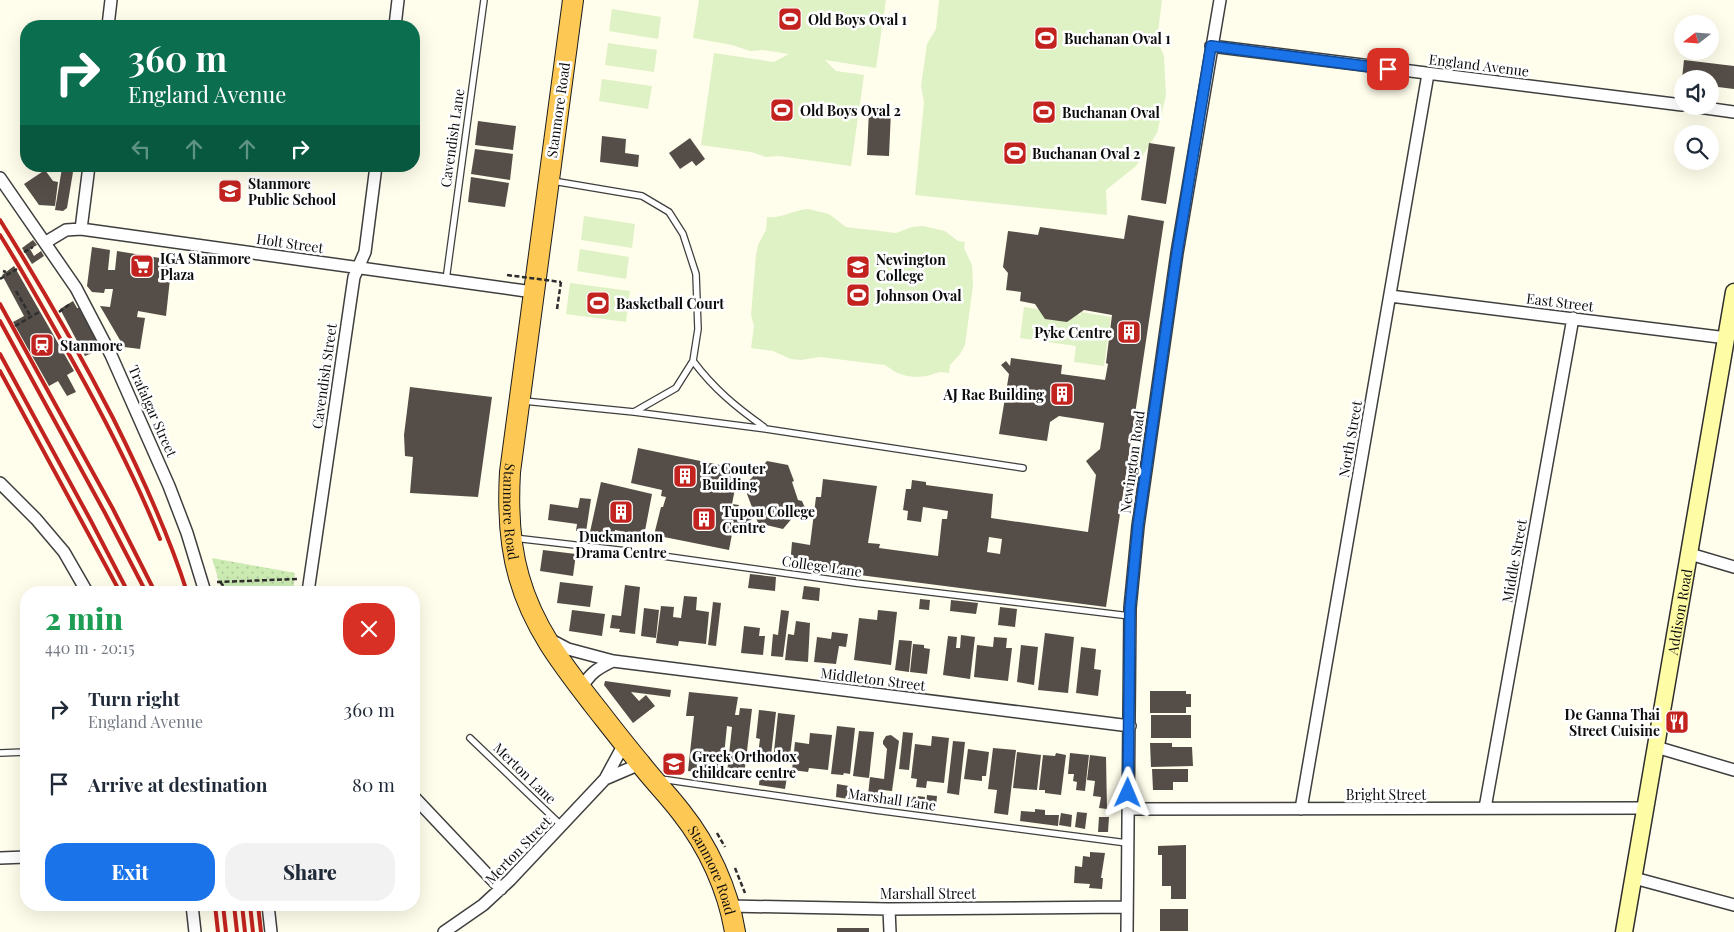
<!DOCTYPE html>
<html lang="en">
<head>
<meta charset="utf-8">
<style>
	body { margin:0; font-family:"Playfair Display",serif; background:#f2f2f3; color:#1f2937; height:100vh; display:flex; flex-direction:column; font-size:19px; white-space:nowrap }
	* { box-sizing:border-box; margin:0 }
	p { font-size:16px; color:#747a83 }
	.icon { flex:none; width:28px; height:28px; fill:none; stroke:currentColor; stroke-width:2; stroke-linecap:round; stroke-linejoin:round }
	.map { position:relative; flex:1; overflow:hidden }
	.sheet { position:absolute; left:20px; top:586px; width:400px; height:325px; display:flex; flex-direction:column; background:#fff; border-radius:20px; box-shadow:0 5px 20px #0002 }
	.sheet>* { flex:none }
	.top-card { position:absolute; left:20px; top:20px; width:400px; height:152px; border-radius:20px; box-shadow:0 5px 20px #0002; background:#0b6e4f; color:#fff; overflow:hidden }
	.needle { width:32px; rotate:253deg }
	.fabs { position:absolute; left:1674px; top:15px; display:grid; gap:10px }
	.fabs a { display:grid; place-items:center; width:45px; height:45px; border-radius:50%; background:#fff; box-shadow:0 5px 20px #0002; font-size:25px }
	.pin { position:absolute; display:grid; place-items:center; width:42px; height:42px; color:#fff; margin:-21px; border-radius:10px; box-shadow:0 2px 8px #0006 }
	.me { position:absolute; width:55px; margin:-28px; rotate:1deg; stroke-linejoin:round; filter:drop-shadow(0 0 4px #0008) }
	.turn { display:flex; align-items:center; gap:18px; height:105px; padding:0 25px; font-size:22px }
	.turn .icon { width:65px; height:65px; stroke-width:2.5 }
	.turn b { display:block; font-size:35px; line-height:42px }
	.lanes { display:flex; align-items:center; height:48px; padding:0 25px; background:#0003; justify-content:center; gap:25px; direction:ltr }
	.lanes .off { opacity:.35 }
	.round { display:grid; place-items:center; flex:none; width:52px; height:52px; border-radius:20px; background:#f2f2f3 }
	.headline { display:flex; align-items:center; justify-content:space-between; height:85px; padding:0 25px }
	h1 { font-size:30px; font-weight:800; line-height:38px; color:#1e9e55 }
	.button { display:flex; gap:10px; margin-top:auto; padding:10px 25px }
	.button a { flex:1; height:58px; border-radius:20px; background:#1a73e8; color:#fff; font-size:20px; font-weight:800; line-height:58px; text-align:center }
	.button a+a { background:#f2f2f3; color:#1f2937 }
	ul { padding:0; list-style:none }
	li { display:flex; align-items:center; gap:15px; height:75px; padding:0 25px }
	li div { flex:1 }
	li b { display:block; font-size:19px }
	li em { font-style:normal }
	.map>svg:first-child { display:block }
	.park { fill:url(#park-dots) }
	.pitch { fill:#dff2c5 }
	.building { fill:#554e48; fill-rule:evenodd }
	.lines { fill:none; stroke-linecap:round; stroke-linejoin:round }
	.service-casing { stroke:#3f3f3f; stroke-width:8 }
	.minor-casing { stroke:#3f3f3f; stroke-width:14 }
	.secondary-casing { stroke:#2e2e2e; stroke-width:19 }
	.trunk-casing { stroke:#1d1d1d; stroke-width:22 }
	.path { stroke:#2e2e2e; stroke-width:2.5; stroke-dasharray:5 2.5; stroke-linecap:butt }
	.service { stroke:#fff; stroke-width:5.5 }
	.minor { stroke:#fff; stroke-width:11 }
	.secondary { stroke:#fffca6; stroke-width:16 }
	.trunk { stroke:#fdc854; stroke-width:20 }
	.rail { stroke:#c2231e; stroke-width:4 }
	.path-bridge { stroke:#2e2e2e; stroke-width:2.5; stroke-dasharray:5 2.5; stroke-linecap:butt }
	.route-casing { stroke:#114b97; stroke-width:12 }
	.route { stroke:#1a73e8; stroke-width:9 }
	.labels { text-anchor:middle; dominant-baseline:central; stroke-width:5; stroke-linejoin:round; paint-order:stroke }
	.poi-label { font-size:14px; font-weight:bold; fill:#0c0c0c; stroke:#fff; text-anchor:start }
	.street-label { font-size:14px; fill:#0c0c0c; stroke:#fff }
</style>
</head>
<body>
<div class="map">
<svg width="1734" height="932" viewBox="0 0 1734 932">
	<defs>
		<pattern id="park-dots" width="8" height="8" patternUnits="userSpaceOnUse" patternTransform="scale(1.25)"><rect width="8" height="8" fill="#ccebb3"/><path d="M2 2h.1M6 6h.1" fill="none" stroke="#aec899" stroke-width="1.8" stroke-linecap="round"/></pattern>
	</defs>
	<rect width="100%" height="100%" fill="#fffdeb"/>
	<path class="park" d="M212 558 295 573 293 592H222Z"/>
	<path class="pitch" d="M699 0H886L876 68 825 60 836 71 864 75 851 166 778 156 766 157 751 152 701 145 714 53 774 62 789 54 763 50 750 51 732 45 693 38Z
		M939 0H1162L1157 40 1164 56 1166 95 1157 133 1136 166 1106 190 1107 215 915 195 924 102 921 86 927 44 936 29Z
		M612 9 661 17 658 39 609 31Z
		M608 43 657 50 654 72 605 65Z
		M602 79 652 86 648 109 599 101Z
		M808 209 829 214 846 227 896 233 912 227 923 226 945 231 958 241 965 242 964 248 972 265 973 286 965 345 960 354 950 365 949 373 940 372 927 376 917 377 907 376 897 373 885 365 820 357 801 360 791 359 773 351 751 348 754 326 751 315 756 255 758 245 766 230 767 217C781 219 793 210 808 209Z
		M584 216 635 224 632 248 581 240Z
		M580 249 629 257 626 279 577 271Z
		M570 283 630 291 626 322 566 314Z
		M1024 307 1081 315V312L1111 317 1104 366 1074 362 1076 346 1020 338Z"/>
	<path class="building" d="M1684 60 1734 66V89L1710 86V79H1682Z
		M869 110 891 111 889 156 867 155Z
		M478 121 516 126 513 150 475 145Z
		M602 136 626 139 625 153 639 155 638 167 600 162Z
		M690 138 705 159 696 166 692 161 680 169 669 153Z
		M1149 143 1175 147 1166 204 1141 200Z
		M475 149 513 154 510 180 471 174Z
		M64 166H74L67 208 63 211 55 210 62 168Z
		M45 170 53 181 58 182 55 206 39 205 24 184Z
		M471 177 509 183 505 207 468 202Z
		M1128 215 1164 221 1106 607 790 566 792 542 810 545 816 497H821L823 479 877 486 868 543 880 544 879 548 938 556 942 519H947L948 511 923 507 921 522 907 520 908 511 903 510 906 489H911L912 480 926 482V485L993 494 991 518 1088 532 1096 475 1086 461 1100 449 1104 423 1059 416 1050 422 1047 441 999 434 1009 374 1001 365 1006 361 1010 366 1011 358 1062 365 1061 374 1105 380 1108 364 1106 363 1112 315 1084 310 1067 322 1045 319 1035 304 1020 301 1021 292 1006 290 1008 273 1003 267 1008 231 1038 235 1040 227 1124 239ZM989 537 1002 539 1000 554 987 552Z
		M33 240 37 245 30 249 34 256 41 251 44 256 32 264 22 248Z
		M92 247 110 250 108 270H115L117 251 172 260 166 316 138 311 137 317 145 318 140 349 124 347 100 306 110 307 113 289H105L104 293 92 292 87 286Z
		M14 266 74 371 67 375 76 392 67 396 58 381 49 386 13 322 24 316 2 275Z
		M73 301 77 308H79L102 349 85 356 60 309Z
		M410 387 492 397 478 497 410 493 413 457 405 456 404 435Z
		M638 448 739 469 732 504 739 505 738 508 746 509 749 512 754 527 732 534 729 550 654 535 661 507H663L666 497 661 496 662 490 631 483Z
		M767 461 788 465 794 481 792 482 798 500 802 501 806 510 799 517 794 516 783 529 758 523 747 494 752 487 748 482Z
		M601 482 652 494 644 536 615 530 614 537 590 532Z
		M580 498 591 499 586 532 576 531 577 524 548 520 550 504 578 508Z
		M543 550 576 554 573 576 540 571Z
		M750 574 776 577 775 591 748 588Z
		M560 582 593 586 590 607 557 603Z
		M625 585 640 587 635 634 619 632 620 629 610 628 612 615 621 616Z
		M804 586 820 588 819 601 802 599Z
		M684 596 697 597 696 610 709 612 706 644 679 641 678 646 656 643 661 606 674 607 673 617 681 618Z
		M920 599 930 600 929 610 919 609Z
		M951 600 978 603 976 614 950 611Z
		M713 602 721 603 716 646 708 645Z
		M1000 607 1017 609 1015 627 998 625Z
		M644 608 659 610 656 638 641 636Z
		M572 610 605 614 602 636 569 631Z
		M781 610 789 611 783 657 771 656 773 634 778 635Z
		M878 610 897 612 891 665 854 660 859 618 877 620Z
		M796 621 810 623 808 662 785 660 788 634 794 635Z
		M744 626 760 628 759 636H765L763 655 741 653Z
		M832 632 848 634 846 647 839 646 836 664 814 662 817 637 831 639Z
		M1045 633 1074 637 1068 693 1038 690Z
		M961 635 975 637 970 679 943 675 948 636 957 637 956 648H960Z
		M994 637 1007 638 1006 648H1012L1008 681 974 677 977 645 993 647Z
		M899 640 912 641 909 672 895 670Z
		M913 644 924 645V648L930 649 927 674 910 672Z
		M1021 645 1038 647 1034 685 1017 682Z
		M1081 647 1096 649 1094 669 1101 670 1098 696 1076 693Z
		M605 681 671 690 670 697 631 692 639 701 646 695 655 706 633 723 604 685Z
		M1150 691H1186V694H1191V707H1186V713H1150Z
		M689 692 738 697 735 715H739L740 708 752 709 744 776 727 773 732 727 727 726 722 775 688 771 694 716H686Z
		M759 710 776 712 771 755 758 754 760 739 756 738Z
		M778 713 795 715 789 763 773 761Z
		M1151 715H1191V738H1151Z
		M837 726 855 728 850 774 844 773 843 775 831 774Z
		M859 731 874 732 869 778 853 776Z
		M903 732 913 733 909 770 899 769Z
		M810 733 832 735 828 770 809 768 808 772 792 770 795 742 809 744Z
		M891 735 899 741 892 791 882 790V797L868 795 870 777 884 779 887 749 883 744V741L886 736Z
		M932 736 949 738 944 783 927 781 926 788 916 787 917 779 911 778 915 744 931 746Z
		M953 741 965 742 959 795 947 793Z
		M1150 743H1172V747H1192L1193 766 1151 767Z
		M993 748 1016 750 1008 815 994 813 997 790 988 789Z
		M968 749 989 752 986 776H982V781L964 779Z
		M1017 752 1041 755 1037 790 1013 788Z
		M1056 753 1066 755 1061 795 1045 793V790H1039L1043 755 1055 756Z
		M1070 753 1089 755 1085 791 1076 790 1077 782 1073 781 1074 774H1068Z
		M1090 755 1106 757 1107 809 1099 808 1101 797 1093 796 1095 781 1087 780Z
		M1152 769H1188V782H1173V790H1153Z
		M760 774 787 777 785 789 759 785Z
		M837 784 849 786 848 799 836 797Z
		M927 795 937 796 936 806 926 805Z
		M909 796 916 797 915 805 908 804Z
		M918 796 925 797 924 807 916 806Z
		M1035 809 1045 810V815H1059L1058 826 1020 821 1021 811 1035 812Z
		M1077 812 1087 813 1085 829 1075 827Z
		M1061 813 1072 815 1071 827 1059 825Z
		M1099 817H1109L1108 832H1098Z
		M1186 845V899H1171V886H1162V855H1158V846Z
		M1090 852 1105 853 1101 878H1103L1102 889 1089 888 1090 884 1074 883 1075 866 1082 867 1083 856 1090 857Z
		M1160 909H1188V931H1160Z
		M837 928H869V932H837Z"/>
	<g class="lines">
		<g class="service-casing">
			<path id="service" d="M446 280 484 0
				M693 361C714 389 736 407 764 427
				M524 401 634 412 676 388 693 361 698 329 696 274 683 234 669 212 642 196 553 181
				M634 412 766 429 1023 468
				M514 538 627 551 855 583 1130 616
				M470 738 562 826
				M0 753 26 752
				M661 779 875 810 1127 843"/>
		</g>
		<g class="minor-casing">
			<path id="minor" d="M108 26 111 0
				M395 26 398 0
				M1211 46 1682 105
				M1691 106 1734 112
				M0 178 76 288 111 355 169 486 187 533 205 592
				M81 229 89 166
				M46 242 66 230 81 229 533 292
				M1390 296 1727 338
				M0 483 36 519 64 552 87 592
				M1690 554 1734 567
				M308 592 354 277 365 252 376 166
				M549 639 568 649 613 661 1130 726
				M581 688C591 673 596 669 613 661
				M1656 747 1734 770
				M605 779 640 764
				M414 797 501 889
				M1485 808 1573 318
				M1128 809 1645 808
				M1301 809 1428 74
				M0 858 26 857
				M1634 878 1734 905
				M192 905 195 932
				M268 905 271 932
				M729 906 889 909 1127 907
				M889 909 890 932
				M444 932 483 905 510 880 605 779 624 744
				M1127 932 1130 608 1138 526 1177 253 1220 0"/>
		</g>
		<g class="secondary-casing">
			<g id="secondary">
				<path id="s1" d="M1624 932 1734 292"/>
			</g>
		</g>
		<g class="trunk-casing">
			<g id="trunk">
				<path id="s2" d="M573 0 510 472C508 507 509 543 519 577 533 627 562 664 593 704 608 723 624 744 640 763 653 780 668 795 681 812 708 846 728 889 735 932"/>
			</g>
		</g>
		<path class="path" d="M24 252 33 247
			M3 271 6 272
			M0 279 17 269
			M16 291 31 317
			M557 309 561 282
			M59 312 70 304
			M15 326 41 311
			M217 582 298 579
			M220 582 229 592
			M717 833 725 847
			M735 868 745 893"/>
		<use href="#service" class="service"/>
		<use href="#minor" class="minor"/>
		<use href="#secondary" class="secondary"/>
		<use href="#trunk" class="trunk"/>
		<path class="rail" d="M0 220C40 284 78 350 113 418 141 474 168 532 187 592
			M0 235C27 278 51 322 76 367 107 423 136 479 160 539
			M0 304 113 509 155 592
			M0 321 105 513 146 592
			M0 354 91 521 128 592
			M0 371 120 592
			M215 905 218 932
			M223 905 226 932
			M234 905 237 932
			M242 905 245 932
			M250 905 253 932
			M258 905 261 932"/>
		<path class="path-bridge" d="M507 275 561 282"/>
	</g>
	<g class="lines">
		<g class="route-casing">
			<path id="route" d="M1128 793 1130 608 1138 526 1177 253 1211 46 1388 69"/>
		</g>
		<use href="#route" class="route"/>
	</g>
	<defs>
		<g id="stadium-square" transform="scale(1.25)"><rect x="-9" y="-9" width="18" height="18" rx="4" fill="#c2231e" stroke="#fff"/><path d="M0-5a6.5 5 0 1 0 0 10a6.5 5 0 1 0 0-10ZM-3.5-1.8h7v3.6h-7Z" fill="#fff"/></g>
		<g id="school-square" transform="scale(1.25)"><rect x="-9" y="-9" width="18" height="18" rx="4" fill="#c2231e" stroke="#fff"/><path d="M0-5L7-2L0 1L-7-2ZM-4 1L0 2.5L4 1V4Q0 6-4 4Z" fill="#fff"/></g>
		<g id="supermarket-square" transform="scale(1.25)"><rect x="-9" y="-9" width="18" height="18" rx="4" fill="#c2231e" stroke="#fff"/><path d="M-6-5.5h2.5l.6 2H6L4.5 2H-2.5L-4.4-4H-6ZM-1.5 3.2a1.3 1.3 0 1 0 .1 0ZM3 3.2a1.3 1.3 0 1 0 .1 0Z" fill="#fff"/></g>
		<g id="building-square" transform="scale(1.25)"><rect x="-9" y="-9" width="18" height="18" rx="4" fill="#c2231e" stroke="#fff"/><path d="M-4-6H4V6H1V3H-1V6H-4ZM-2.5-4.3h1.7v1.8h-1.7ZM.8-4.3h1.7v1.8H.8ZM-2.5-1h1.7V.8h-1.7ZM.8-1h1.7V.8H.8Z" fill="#fff"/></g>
		<g id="station-square" transform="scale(1.25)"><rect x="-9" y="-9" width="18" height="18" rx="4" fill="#c2231e" stroke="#fff"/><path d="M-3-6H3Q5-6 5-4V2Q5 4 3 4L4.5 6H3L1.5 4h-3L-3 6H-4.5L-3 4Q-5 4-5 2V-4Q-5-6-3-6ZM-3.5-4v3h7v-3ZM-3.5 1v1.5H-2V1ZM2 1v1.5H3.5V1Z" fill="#fff"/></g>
		<g id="restaurant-square" transform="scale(1.25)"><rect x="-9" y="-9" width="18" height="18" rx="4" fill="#c2231e" stroke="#fff"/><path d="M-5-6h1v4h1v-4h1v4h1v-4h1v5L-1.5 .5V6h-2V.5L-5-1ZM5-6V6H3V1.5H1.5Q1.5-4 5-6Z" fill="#fff"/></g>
	</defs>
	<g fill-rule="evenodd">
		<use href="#stadium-square" x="790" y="19"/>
		<use href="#stadium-square" x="1046" y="38"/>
		<use href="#stadium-square" x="782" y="110"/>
		<use href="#stadium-square" x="1044" y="112"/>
		<use href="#stadium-square" x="1015" y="153"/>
		<use href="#school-square" x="230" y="191"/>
		<use href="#supermarket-square" x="142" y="266"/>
		<use href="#school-square" x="858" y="267"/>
		<use href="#stadium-square" x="858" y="295"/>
		<use href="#stadium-square" x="598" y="303"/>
		<use href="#building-square" x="1129" y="332"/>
		<use href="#station-square" x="42" y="345"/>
		<use href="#building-square" x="1062" y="394"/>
		<use href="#building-square" x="685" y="476"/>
		<use href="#building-square" x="621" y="512"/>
		<use href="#building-square" x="704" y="519"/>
		<use href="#restaurant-square" x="1677" y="722"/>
		<use href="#school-square" x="674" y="764"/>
	</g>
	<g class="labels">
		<g class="poi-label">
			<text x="808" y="19">Old Boys Oval 1</text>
			<text x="1064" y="38">Buchanan Oval 1</text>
			<text x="800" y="110">Old Boys Oval 2</text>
			<text x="1062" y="112">Buchanan Oval</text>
			<text x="1032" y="153">Buchanan Oval 2</text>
			<text x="248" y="183">Stanmore<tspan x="248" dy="16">Public School</tspan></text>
			<text x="160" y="258">IGA Stanmore<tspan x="160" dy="16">Plaza</tspan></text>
			<text x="876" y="259">Newington<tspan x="876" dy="16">College</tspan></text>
			<text x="876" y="295">Johnson Oval</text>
			<text x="616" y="303">Basketball Court</text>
			<text x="1112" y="332" text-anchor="end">Pyke Centre</text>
			<text x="60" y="345">Stanmore</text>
			<text x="1044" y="394" text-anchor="end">AJ Rae Building</text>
			<text x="702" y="468">Le Couter<tspan x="702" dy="16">Building</tspan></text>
			<text x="722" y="511">Tupou College<tspan x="722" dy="16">Centre</tspan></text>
			<text x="621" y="536" text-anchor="middle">Duckmanton<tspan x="621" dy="16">Drama Centre</tspan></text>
			<text x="1660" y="714" text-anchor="end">De Ganna Thai<tspan x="1660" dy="16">Street Cuisine</tspan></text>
			<text x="692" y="756">Greek Orthodox<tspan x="692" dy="16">childcare centre</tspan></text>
		</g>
		<g class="street-label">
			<text transform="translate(1479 65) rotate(7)">England Avenue</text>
			<text transform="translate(558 110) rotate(-82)">Stanmore Road</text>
			<text transform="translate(452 138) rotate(-82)">Cavendish Lane</text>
			<text transform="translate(290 243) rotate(8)">Holt Street</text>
			<text transform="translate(1560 302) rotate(7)">East Street</text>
			<text transform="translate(324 376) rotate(-82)">Cavendish Street</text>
			<text transform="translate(153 411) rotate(66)">Trafalgar Street</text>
			<text transform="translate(1350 439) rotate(-80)">North Street</text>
			<text transform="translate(1132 462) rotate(-82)">Newington Road</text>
			<text stroke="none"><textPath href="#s2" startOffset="516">Stanmore Road</textPath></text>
			<text transform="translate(1514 561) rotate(-80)">Middle Street</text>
			<text transform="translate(822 566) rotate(8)">College Lane</text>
			<text stroke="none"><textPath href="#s1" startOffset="325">Addison Road</textPath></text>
			<text transform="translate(873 679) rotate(7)">Middleton Street</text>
			<text transform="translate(525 773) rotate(44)">Merton Lane</text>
			<text x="1386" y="794">Bright Street</text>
			<text transform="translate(892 799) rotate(8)">Marshall Lane</text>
			<text transform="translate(518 850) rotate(-46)">Merton Street</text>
			<text stroke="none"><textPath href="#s2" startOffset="936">Stanmore Road</textPath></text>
			<text x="928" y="893">Marshall Street</text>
		</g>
	</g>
</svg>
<div class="fabs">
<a><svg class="needle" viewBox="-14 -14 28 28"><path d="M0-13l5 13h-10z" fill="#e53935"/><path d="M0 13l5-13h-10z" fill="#747a83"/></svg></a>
<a><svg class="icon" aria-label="sound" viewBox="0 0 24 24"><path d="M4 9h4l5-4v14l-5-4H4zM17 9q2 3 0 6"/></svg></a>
<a><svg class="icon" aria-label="search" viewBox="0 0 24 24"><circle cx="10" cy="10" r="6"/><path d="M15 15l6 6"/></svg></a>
</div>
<div class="pin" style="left:1388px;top:69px;background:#d93025"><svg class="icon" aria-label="arrive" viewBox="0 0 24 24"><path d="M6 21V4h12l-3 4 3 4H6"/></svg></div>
<svg class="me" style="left:1128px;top:793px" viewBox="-20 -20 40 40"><path d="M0-17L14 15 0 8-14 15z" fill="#1a73e8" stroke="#fff" stroke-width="4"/></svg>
<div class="top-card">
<div class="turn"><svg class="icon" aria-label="right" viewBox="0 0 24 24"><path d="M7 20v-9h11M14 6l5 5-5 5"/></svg><div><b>360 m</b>England Avenue</div></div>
<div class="lanes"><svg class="icon off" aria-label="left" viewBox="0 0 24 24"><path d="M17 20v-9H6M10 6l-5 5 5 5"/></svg><svg class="icon off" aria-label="ahead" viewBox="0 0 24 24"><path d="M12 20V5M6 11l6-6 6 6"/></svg><svg class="icon off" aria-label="ahead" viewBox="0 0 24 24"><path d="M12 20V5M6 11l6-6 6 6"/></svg><svg class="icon" aria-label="right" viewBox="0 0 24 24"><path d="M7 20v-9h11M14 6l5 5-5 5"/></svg></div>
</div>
<section class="sheet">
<div class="headline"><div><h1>2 min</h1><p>440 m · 20:15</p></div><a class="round" style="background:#d93025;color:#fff"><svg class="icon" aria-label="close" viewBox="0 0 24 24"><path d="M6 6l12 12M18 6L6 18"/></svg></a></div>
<ul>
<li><svg class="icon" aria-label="right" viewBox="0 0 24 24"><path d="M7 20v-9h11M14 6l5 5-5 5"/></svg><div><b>Turn right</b><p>England Avenue</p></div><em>360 m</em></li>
<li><svg class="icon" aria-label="arrive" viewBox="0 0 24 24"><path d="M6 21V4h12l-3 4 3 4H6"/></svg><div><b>Arrive at destination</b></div><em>80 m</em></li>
</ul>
<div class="button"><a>Exit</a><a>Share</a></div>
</section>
</div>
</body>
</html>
